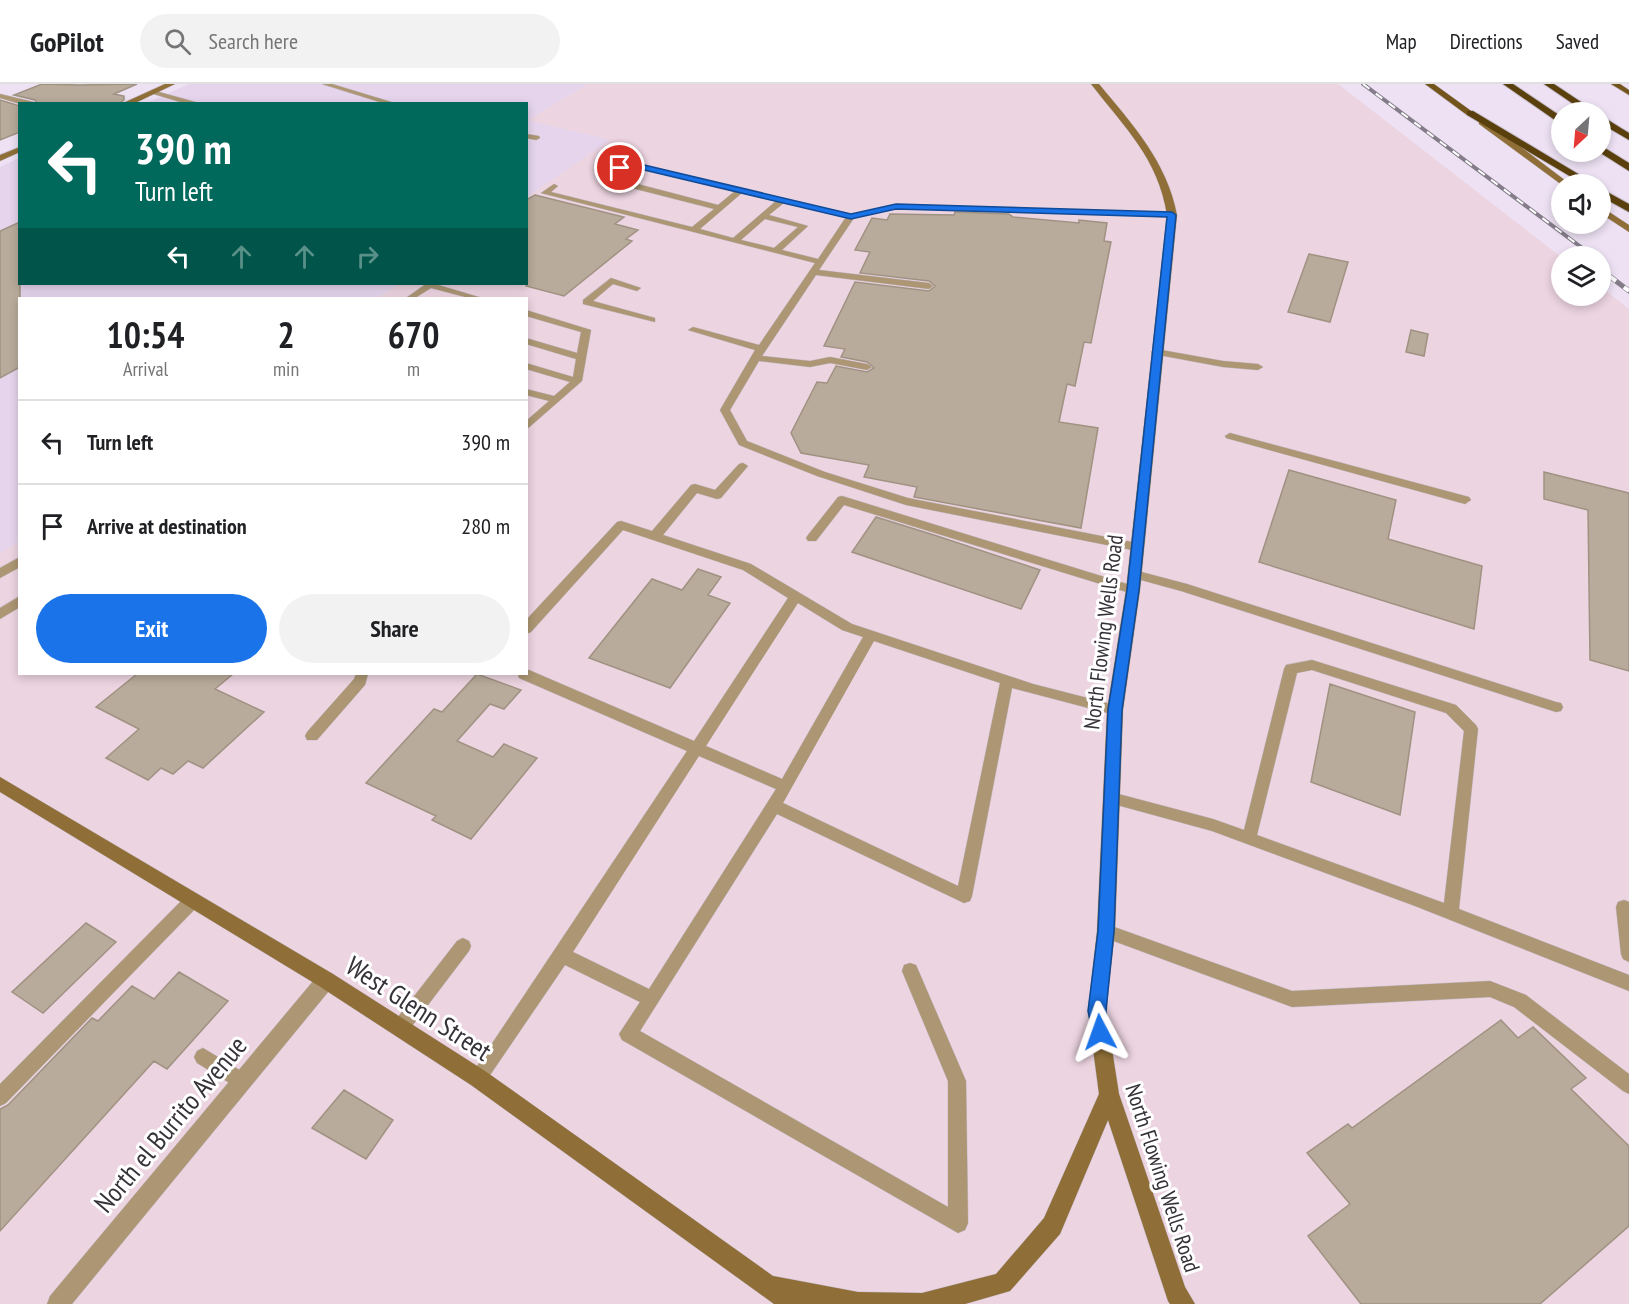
<!DOCTYPE html>
<html lang="en">
<head>
<meta charset="utf-8">
<style>
	body { margin:0; font-family:"PT Sans Narrow",sans-serif; background:#f2f2f2; color:#202124; height:100vh; display:flex; flex-direction:column; font-size:22px; white-space:nowrap }
	* { box-sizing:border-box; margin:0 }
	p { font-size:20px; color:#757577 }
	.icon { flex:none; width:33px; height:33px; fill:none; stroke:currentColor; stroke-width:2; stroke-linecap:round; stroke-linejoin:round }
	.map { position:relative; flex:1; overflow:hidden }
	.sheet { position:absolute; left:18px; top:213px; width:510px; height:378px; display:flex; flex-direction:column; background:#fff; border-radius:0px; box-shadow:0 3px 9px #0003 }
	.sheet>* { flex:none }
	.banner { position:absolute; left:18px; top:18px; width:510px; height:183px; border-radius:0px; box-shadow:0 3px 9px #0003; background:#00695c; color:#fff; overflow:hidden }
	.needle { width:39px; rotate:206deg }
	.buttons { position:absolute; left:1551px; top:18px; display:grid; gap:12px }
	.buttons a { display:grid; place-items:center; width:60px; height:60px; border-radius:50%; background:#fff; box-shadow:0 3px 9px #0003; font-size:30px }
	.pin { position:absolute; display:grid; place-items:center; width:51px; height:51px; color:#fff; margin:-26px; border:3px solid #fff; border-radius:50%; box-shadow:0 2px 6px #0007 }
	.me { position:absolute; width:66px; margin:-33px; rotate:356deg; stroke-linejoin:round; filter:drop-shadow(0 0 4px #0008) }
	.turn { display:flex; align-items:center; gap:21px; height:126px; padding:0 18px; font-size:27px }
	.turn .icon { width:78px; height:78px; stroke-width:2.5 }
	.turn b { display:block; font-size:42px; line-height:51px }
	.lanes { display:flex; align-items:center; height:57px; padding:0 18px; background:#0003; justify-content:center; gap:30px; direction:ltr }
	.lanes .off { opacity:.35 }
	.eta { display:flex; justify-content:space-evenly; align-items:center; height:102px; text-align:center }
	.eta b { font-size:36px; font-weight:700; line-height:42px }
	.primary-button { display:flex; gap:12px; margin-top:auto; padding:12px 18px }
	.primary-button a { flex:1; height:69px; border-radius:36px; background:#1a73e8; color:#fff; font-size:24px; font-weight:700; line-height:69px; text-align:center }
	.primary-button a+a { background:#f2f2f2; color:#202124 }
	ul { padding:0; list-style:none }
	li { display:flex; align-items:center; gap:18px; height:84px; padding:0 18px; border-top:2px solid #e0e0e0 }
	li div { flex:1 }
	li b { display:block; font-size:22px }
	li em { font-style:normal }
	header { display:flex; align-items:center; gap:36px; box-sizing:border-box; height:84px; padding:0 30px; background:#fff; border-bottom:2px solid #e0e0e0 }
	header strong { font-size:28px }
	nav { display:flex; gap:33px; margin-inline-start:auto; font-size:21px }
	.search { width:420px; height:54px; background:#f2f2f2; display:flex; align-items:center; gap:15px; box-sizing:border-box; padding:0 21px; border-radius:33px; color:#757577; font-size:22px }
	.map>svg:first-child { display:block }
	.built { fill:#e5d4ec }
	.industrial { fill:#ecd4e0 }
	.building { fill:#b8ab9b; stroke:#9f9282; stroke-width:1.5 }
	.lines { fill:none; stroke-linecap:round; stroke-linejoin:round }
	.lane-casing { stroke:#c8bece; stroke-width:1 }
	.street-casing { stroke:#c8bece; stroke-width:1 }
	.secondary-casing { stroke:#c8bece; stroke-width:1 }
	.primary-casing { stroke:#c8bece; stroke-width:1 }
	.highway-casing { stroke:#c8bece; stroke-width:2 }
	.lane { fill:#ac9673; fill-rule:evenodd }
	.street { fill:#ac9673; fill-rule:evenodd }
	.secondary { fill:#8f6f37; fill-rule:evenodd }
	.primary { fill:#73551b; fill-rule:evenodd }
	.highway { fill:#5a400c; fill-rule:evenodd }
	.rail-far1-casing { stroke:#847d89; stroke-width:4 }
	.rail-casing { stroke:#847d89; stroke-width:5 }
	.rail-far1 { stroke:#fff; stroke-width:2; stroke-dasharray:8; stroke-linecap:butt }
	.rail { stroke:#fff; stroke-width:4; stroke-dasharray:10; stroke-linecap:butt }
	.route { fill:#1a73e8; stroke:#114b97; stroke-width:1.5 }
	.labels { text-anchor:middle; dominant-baseline:central; stroke-width:6; stroke-linejoin:round; paint-order:stroke }
	.street-label { font-size:22px; fill:#363239; stroke:#fff }
	.near-street-label { font-size:27px; fill:#363239; stroke:#fff }
</style>
</head>
<body>
<header>
<strong>GoPilot</strong>
<div class="search"><svg class="icon" aria-label="search" viewBox="0 0 24 24"><circle cx="10" cy="10" r="6"/><path d="M15 15l6 6"/></svg>Search here</div>
<nav><a>Map</a><a>Directions</a><a>Saved</a></nav>
</header>
<div class="map">
<svg width="1629" height="1220" viewBox="0 0 1629 1220">
	<rect width="100%" height="100%" fill="#ede1f3"/>
	<path class="built" d="M189 0H588L529 36 611 56 527 113 526 20H144Z
		M19 74 20 200H399L377 214H20L19 457 0 470V83Z"/>
	<path class="industrial" d="M588 0H1338L1561 173 1562 212H1600L1601 203 1629 225V1220H0V470L19 457 20 590H526V214H377L399 200H526L527 113 610 56 528 36Z"/>
	<path class="building" d="M42 0 79 1 137 0 114 10 124 12V16L119 20H37L35 16 14 11Z
		M0 16 20 22V48L0 56Z
		M535 111 624 133 615 140 638 146 626 155 632 157 564 212 526 202V116Z
		M955 128 1009 130 1013 133 1079 139V136L1107 139 1104 157 1111 158 1091 259 1084 258 1075 302 1067 300 1059 338 1098 344 1081 444 914 413 917 403 864 393 869 381 801 369 791 349 817 298 827 299 836 282 867 288 874 284 867 278 841 273 845 265 824 262 855 198 929 207 935 202 929 197 860 189 870 168 855 166 872 134 887 136 890 130 954 131Z
		M20 138V283L0 294V147Z
		M1309 170 1348 178 1330 238 1288 228Z
		M1411 246 1428 250 1424 272 1406 268Z
		M1289 386 1396 416 1388 455 1482 482 1474 545 1259 478Z
		M1544 388 1629 409V587L1590 576 1588 426 1544 415Z
		M876 433 934 451 1040 486 1021 525 852 468Z
		M698 485 721 493 708 511 730 519 670 604 589 574 652 495 682 506Z
		M137 590H233L215 605 264 628 203 684 188 677 173 690 161 684 148 696 106 674 139 645 96 623Z
		M477 590 521 606 504 625 490 620 457 657 493 673 504 660 537 674 471 755 432 736 436 732 366 699 434 625 442 628Z
		M1330 600 1415 628 1400 731 1311 698Z
		M86 839 116 858 43 929 12 908Z
		M179 888 228 917 167 985 154 977 0 1147V1025L8 1021 92 934 98 937 132 902 154 915Z
		M1501 936 1518 954 1533 943 1586 994 1571 1005 1629 1062V1142L1540 1220H1361L1308 1152 1350 1120 1307 1069 1348 1040 1352 1044Z
		M344 1006 393 1036 366 1075 312 1044Z"/>
	<g class="lines">
		<g class="lane-casing">
			<path id="lane" d="M322 0H332L398 20H386Z
				M152 6 199 19 200 20H187L150 9Z
				M526 50 539 52 540 54 536 56 526 54Z
				M624 80 640 81 851 130 896 120 1175 129 1176 131 1172 133 896 124 854 134 819 186 929 199 933 202 929 205 816 191 762 272 810 277 830 273 867 280 872 283 867 286 830 279 810 283 759 277 730 326 747 357 825 388 908 414 1137 459 1141 460 1143 463 1141 466 1137 467 906 421 817 392 739 361 720 326 755 266 688 246 693 243 759 261 815 179 541 109 554 100 558 102 551 108 692 143 714 125 624 102 611 96V87ZM628 84 640 85 735 107 718 121 630 98 618 93V90ZM742 109 776 117 733 154 700 145ZM784 119 846 133 818 175 782 166 808 142 769 131ZM765 135 798 143 774 164 741 156Z
				M611 194 641 204 637 207 613 200 593 217 655 234V238L583 220V216Z
				M426 200H435L482 214H469L431 204 415 214H406Z
				M526 226 591 246 582 297 526 346V337L549 317 526 311V305L554 312 570 298 526 285V279L573 293 576 275 526 260V254L577 269 581 248 526 232Z
				M1156 265 1223 277 1258 280 1263 283 1258 286 1223 283 1153 270 1151 268Z
				M1230 349 1469 413 1471 416 1465 420 1226 354 1225 352Z
				M743 379 748 382 721 414 717 415 697 409 663 451 751 480 852 540 1033 600 1115 621 1120 622 1122 626 1120 630 1115 631 1012 604 972 812 970 817 964 819 777 730 640 947 948 1123V997L902 887 904 881 910 879 916 881 966 997 968 1139 965 1146 958 1149 622 956 619 950 640 918 565 881 484 1000 478 1003 472 1000 469 994 687 667 519 594 518 590H526V586H529L694 657 788 514 743 486 623 446 531 548 526 550V536L617 438 621 437 652 447 691 401 695 400 715 406 739 380ZM798 519 842 546 863 553 782 695 706 662ZM874 557 1000 599 958 802 783 719ZM699 672 776 705 649 905 573 868Z
				M842 412 1137 503 1139 506 1133 510 844 421 816 457H808L806 454 808 451 838 413Z
				M20 473V483L0 494V484Z
				M1134 486 1187 500 1556 618 1561 619 1563 623 1561 627 1556 628 1181 507 1130 493 1128 490 1130 487Z
				M20 512V523L0 535V524Z
				M1312 576 1456 621 1476 641 1478 645 1459 825 1629 891V907L1415 822 1212 747 1106 718 1104 714 1106 710 1111 708 1213 735 1244 746 1284 585 1286 581ZM1312 586 1446 629 1464 647 1444 819 1257 751 1297 589Z
				M356 590H368L365 601 317 656H307L305 652 307 648 354 595Z
				M193 809 199 811 201 816 199 821 6 1019 0 1022V1000L187 811Z
				M1624 816 1629 818V878L1623 875 1621 870 1616 823 1618 818Z
				M1106 840 1292 907 1490 897 1526 911 1629 990V1010L1623 1007 1514 923 1490 913 1292 923 1100 852 1098 847 1100 842Z
				M463 854 469 857 471 862 469 867 406 950 400 953 394 950 391 944 394 938 457 857Z
				M203 964 248 991 251 997 248 1003 242 1006 236 1003 197 979 194 973 197 967Z"/>
		</g>
		<g class="street-casing">
			<path id="street" d="M0 10 34 18 35 20H20L0 14Z
				M326 887 333 890 335 896 333 902 72 1220H47L50 1212 319 890Z"/>
		</g>
		<g class="secondary-casing">
			<path id="secondary" d="M165 0H175L133 20H121Z
				M1091 0H1099C1133 41 1167 78 1177 131L1140 506 1123 626 1115 847 1106 927 1119 1010 1185 1203 1195 1220H1170L1168 1217 1108 1036 1060 1150 1010 1207 965 1220H774L471 1001 319 902 0 708V693L333 890 485 987 773 1192 858 1208 922 1209 996 1190 1044 1134 1099 1010 1088 927 1097 847 1107 626 1126 506 1167 131C1158 74 1125 44 1091 0Z
				M1479 36H1485L1570 100 1562 101 1479 40Z
				M20 63V68L0 77V71Z
				M1600 122 1629 141V148L1600 129Z"/>
		</g>
		<g class="primary-casing">
			<path id="primary" d="M1425 0H1434L1474 29 1467 31Z
				M1611 0H1620L1629 6V11Z"/>
		</g>
		<g class="highway-casing">
			<path id="highway" d="M1503 0H1513L1562 33V41Z
				M1544 0H1554L1596 28H1585Z
				M1467 27H1473L1595 100H1583L1467 31Z
				M1600 31 1629 49V56L1600 39Z
				M1600 61 1629 79V87L1599 68H1600Z
				M1600 104 1629 120V128L1600 112Z"/>
		</g>
		<use href="#lane" class="lane"/>
		<use href="#street" class="street"/>
		<use href="#secondary" class="secondary"/>
		<use href="#primary" class="primary"/>
		<use href="#highway" class="highway"/>
		<g class="rail-far1-casing">
			<path id="rail-far1" d="M1363 0 1593 172
				M1600 186 1610 193"/>
		</g>
		<g class="rail-casing">
			<path id="rail" d="M1608 191 1629 207"/>
		</g>
		<use href="#rail-far1" class="rail-far1"/>
		<use href="#rail" class="rail"/>
	</g>
	<path class="route" d="M640 80 851 130 896 120 1172 128 1176 131 1139 506 1122 626 1114 847 1106 927 1109 948 1106 954 1100 957 1094 954 1088 927 1098 847 1108 626 1127 506 1167 133 896 125 851 135 640 85 620 86 616 84Z"/>
	<g class="labels">
		<g class="street-label">
			<text transform="translate(1103 548) rotate(-83)">North Flowing Wells Road</text>
			<text transform="translate(1163 1094) rotate(72)">North Flowing Wells Road</text>
		</g>
		<g class="near-street-label">
			<text transform="translate(419 924) rotate(33)">West Glenn Street</text>
			<text transform="translate(170 1040) rotate(-50)">North el Burrito Avenue</text>
		</g>
	</g>
</svg>
<div class="buttons">
<a><svg class="needle" viewBox="-14 -14 28 28"><path d="M0-13l5 13h-10z" fill="#e53935"/><path d="M0 13l5-13h-10z" fill="#757577"/></svg></a>
<a><svg class="icon" aria-label="sound" viewBox="0 0 24 24"><path d="M4 9h4l5-4v14l-5-4H4zM17 9q2 3 0 6"/></svg></a>
<a><svg class="icon" aria-label="layers" viewBox="0 0 24 24"><path d="M12 4l9 5-9 5-9-5zM3 14l9 5 9-5"/></svg></a>
</div>
<div class="pin" style="left:620px;top:84px;background:#d93025"><svg class="icon" aria-label="arrive" viewBox="0 0 24 24"><path d="M6 21V4h12l-3 4 3 4H6"/></svg></div>
<svg class="me" style="left:1100px;top:948px" viewBox="-20 -20 40 40"><path d="M0-17L14 15 0 8-14 15z" fill="#1a73e8" stroke="#fff" stroke-width="4"/></svg>
<div class="banner">
<div class="turn"><svg class="icon" aria-label="left" viewBox="0 0 24 24"><path d="M17 20v-9H6M10 6l-5 5 5 5"/></svg><div><b>390 m</b>Turn left</div></div>
<div class="lanes"><svg class="icon" aria-label="left" viewBox="0 0 24 24"><path d="M17 20v-9H6M10 6l-5 5 5 5"/></svg><svg class="icon off" aria-label="ahead" viewBox="0 0 24 24"><path d="M12 20V5M6 11l6-6 6 6"/></svg><svg class="icon off" aria-label="ahead" viewBox="0 0 24 24"><path d="M12 20V5M6 11l6-6 6 6"/></svg><svg class="icon off" aria-label="right" viewBox="0 0 24 24"><path d="M7 20v-9h11M14 6l5 5-5 5"/></svg></div>
</div>
<section class="sheet">
<div class="eta">
<div><b>10:54</b><p>Arrival</p></div>
<div><b>2</b><p>min</p></div>
<div><b>670</b><p>m</p></div>
</div>
<ul>
<li><svg class="icon" aria-label="left" viewBox="0 0 24 24"><path d="M17 20v-9H6M10 6l-5 5 5 5"/></svg><div><b>Turn left</b></div><em>390 m</em></li>
<li><svg class="icon" aria-label="arrive" viewBox="0 0 24 24"><path d="M6 21V4h12l-3 4 3 4H6"/></svg><div><b>Arrive at destination</b></div><em>280 m</em></li>
</ul>
<div class="primary-button"><a>Exit</a><a>Share</a></div>
</section>
</div>
</body>
</html>
